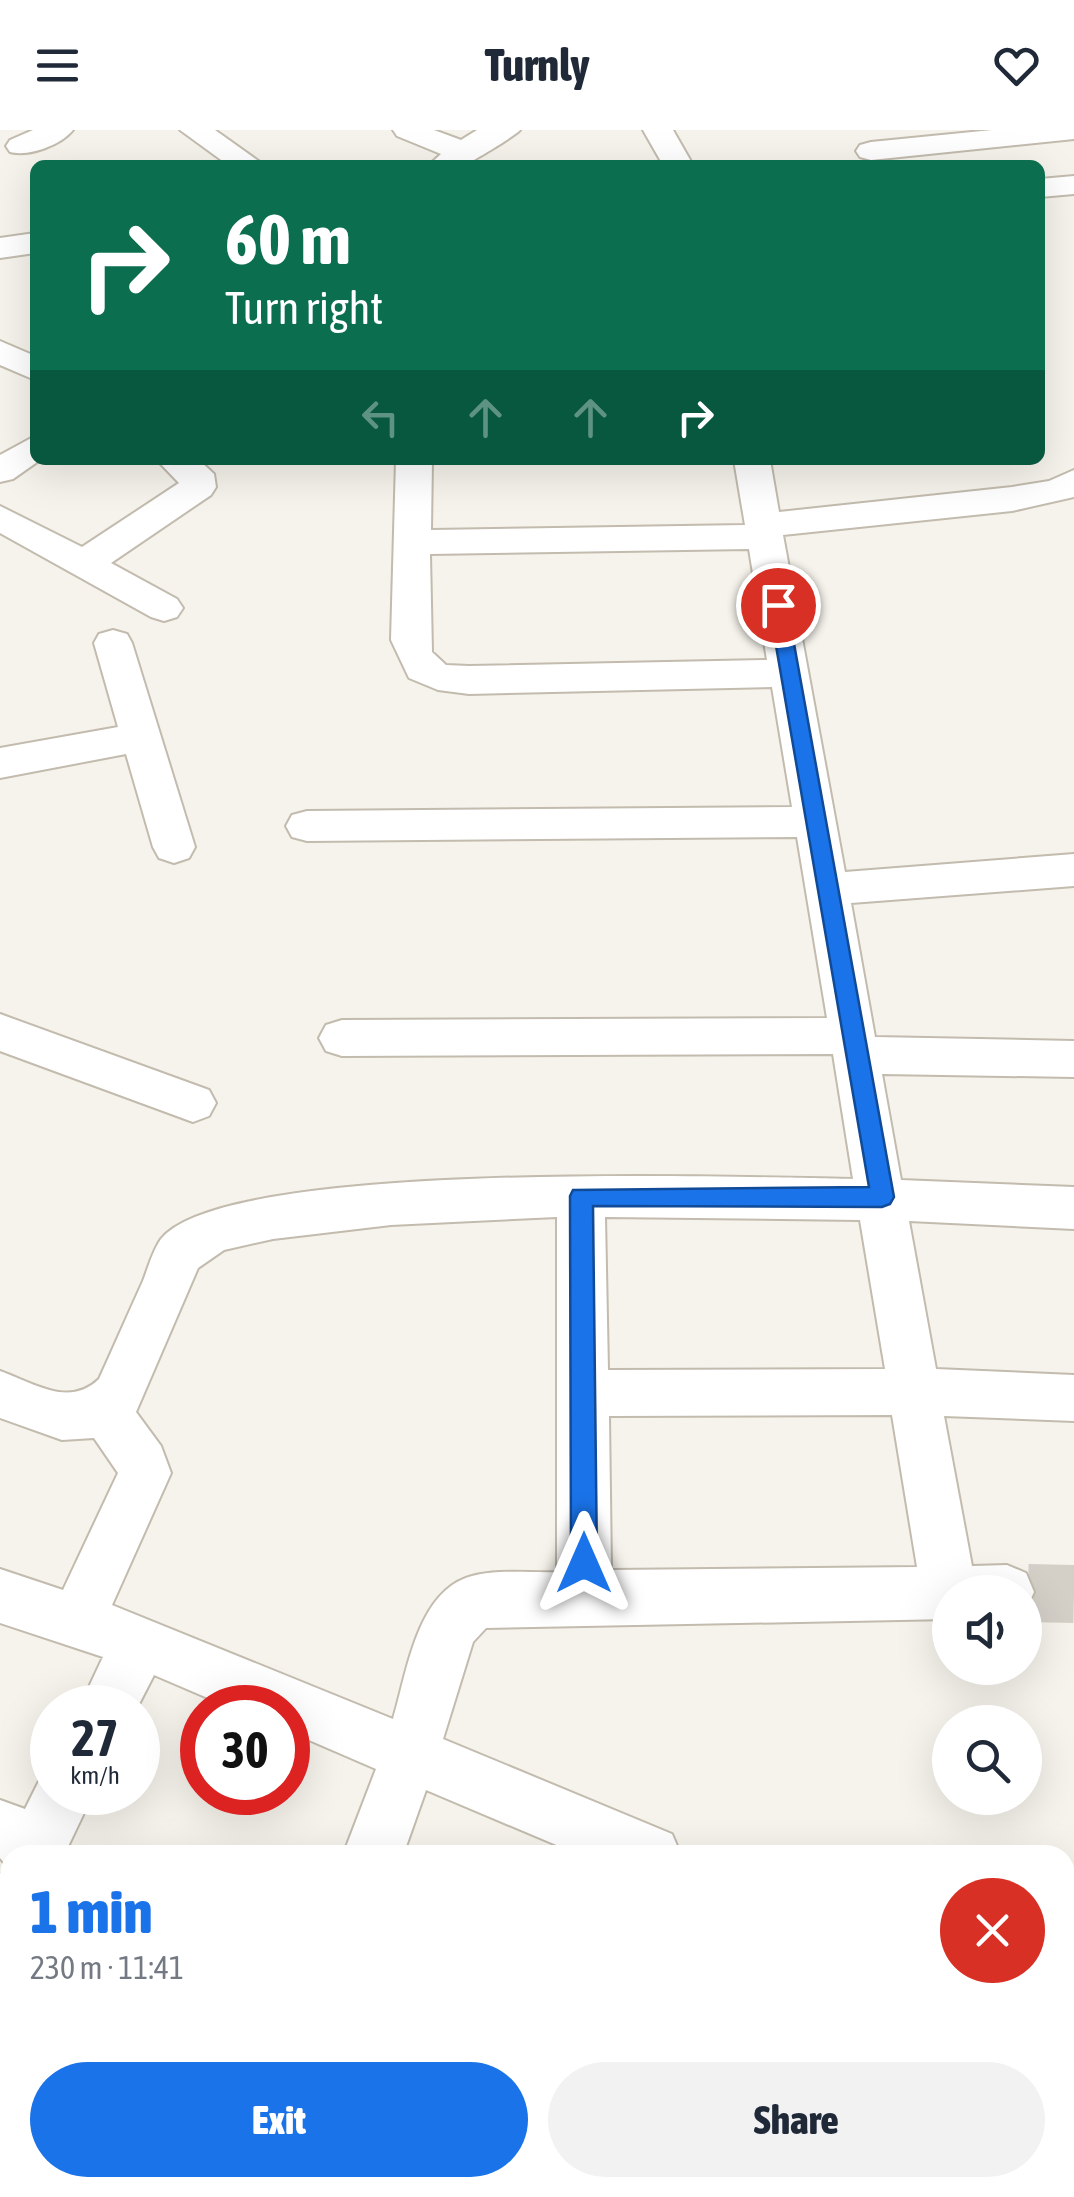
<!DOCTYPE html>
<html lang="en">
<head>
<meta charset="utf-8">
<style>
	body { margin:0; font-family:"Asap Condensed",sans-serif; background:#f2f2f3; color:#1f2937; height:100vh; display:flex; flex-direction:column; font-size:38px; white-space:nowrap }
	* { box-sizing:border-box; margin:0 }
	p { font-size:32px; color:#747a83 }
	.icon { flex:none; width:55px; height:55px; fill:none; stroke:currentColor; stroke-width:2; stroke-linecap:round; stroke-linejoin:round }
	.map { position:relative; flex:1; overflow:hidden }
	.panel { position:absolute; left:0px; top:1715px; width:1075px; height:352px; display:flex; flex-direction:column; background:#fff; border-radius:30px 30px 0 0; box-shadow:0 10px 40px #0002 }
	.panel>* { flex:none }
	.hud { position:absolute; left:30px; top:30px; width:1015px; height:305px; border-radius:15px; box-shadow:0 10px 40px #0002; background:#0b6e4f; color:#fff; overflow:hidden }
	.controls { position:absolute; left:932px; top:1445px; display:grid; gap:20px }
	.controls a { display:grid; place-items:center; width:110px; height:110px; border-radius:50%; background:#fff; box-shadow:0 10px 40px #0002; font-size:50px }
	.speed { position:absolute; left:30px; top:1555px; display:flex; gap:20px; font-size:50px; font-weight:700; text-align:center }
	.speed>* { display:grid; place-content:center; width:130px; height:130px; border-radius:50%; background:#fff; box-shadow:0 10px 40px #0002; line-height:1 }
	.speed small { font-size:25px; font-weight:400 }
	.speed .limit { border:15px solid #d22; background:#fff; color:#111 }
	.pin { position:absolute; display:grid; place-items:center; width:85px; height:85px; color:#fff; margin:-42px; border:5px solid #fff; border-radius:50%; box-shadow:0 2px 10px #0007 }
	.me { position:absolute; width:110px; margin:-55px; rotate:0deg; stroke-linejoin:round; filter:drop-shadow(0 0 8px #0008) }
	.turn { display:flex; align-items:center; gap:35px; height:210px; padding:0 30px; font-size:45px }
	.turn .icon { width:130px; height:130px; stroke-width:2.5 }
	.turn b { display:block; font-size:70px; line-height:85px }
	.lanes { display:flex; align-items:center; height:95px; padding:0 30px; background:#0003; justify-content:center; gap:50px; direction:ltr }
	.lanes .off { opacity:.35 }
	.round { display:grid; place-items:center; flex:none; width:105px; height:105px; border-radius:52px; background:#f2f2f3 }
	.headline { display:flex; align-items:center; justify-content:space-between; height:170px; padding:0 30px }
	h1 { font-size:60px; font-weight:800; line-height:75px; color:#1a73e8 }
	.cta { display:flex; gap:20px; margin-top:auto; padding:20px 30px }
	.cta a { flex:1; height:115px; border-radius:60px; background:#1a73e8; color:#fff; font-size:40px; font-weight:800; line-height:115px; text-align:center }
	.cta a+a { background:#f2f2f3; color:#1f2937 }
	header { display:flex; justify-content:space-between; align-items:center; height:130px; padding:0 30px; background:#fff; font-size:45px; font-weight:800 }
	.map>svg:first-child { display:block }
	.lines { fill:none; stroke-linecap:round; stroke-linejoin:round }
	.street-tunnel { stroke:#d4d0c8; stroke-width:58; stroke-dasharray:58 29; stroke-linecap:butt }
	.street-casing { stroke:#c2bbae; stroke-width:4 }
	.street { fill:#fff; fill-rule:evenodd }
	.route { fill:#1a73e8; stroke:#114b97; stroke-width:2.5 }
</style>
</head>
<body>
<header><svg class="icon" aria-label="menu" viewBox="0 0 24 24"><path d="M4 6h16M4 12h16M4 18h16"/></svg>Turnly<svg class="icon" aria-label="heart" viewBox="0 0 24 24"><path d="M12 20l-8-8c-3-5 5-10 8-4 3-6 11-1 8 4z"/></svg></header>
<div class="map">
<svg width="1074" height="2067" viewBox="0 0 1074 2067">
	<rect width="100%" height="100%" fill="#f6f3ec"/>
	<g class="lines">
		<path class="street-tunnel" d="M1028 1463 1074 1464"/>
		<g class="street-casing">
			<path id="street" d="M33 0H73C61 15 29 27 10 22L6 16 10 10Z
				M180 0H215L264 35H228Z
				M393 0H434L461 10 477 0H520C516 5 471 33 463 35 453 37 439 35 429 35L441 24 397 6Z
				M643 0H673L693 35H663Z
				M992 0H1074V9L871 30 860 27 856 21 860 15 871 12Z
				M1074 46V64L1040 67V49Z
				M35 103V123L0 128V108Z
				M0 211 35 226V250L0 235Z
				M35 306V330H40L13 349 0 352V325Z
				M157 330H199L214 344 216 357 211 365 111 433 177 469 183 478 177 487 164 491 151 487 0 403V376L82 417 179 353Z
				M396 330H432L431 400 745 395 734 330H770L779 382 1012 357 1049 351 1074 340V367L1012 381 783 405 845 742 1074 724V756L851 773 875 907 1074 911V947L882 944 901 1050 1074 1057V1099L909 1091 936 1239 1074 1245V1291L944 1286 972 1436 1007 1435 1026 1443 1034 1462 1025 1481V1462H950V1489L486 1498 473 1512 443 1609 672 1704 681 1725H580L426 1660 403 1725H343L376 1639 288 1601V1578H231L154 1545 137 1578H79L103 1527 0 1493V1439L63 1460 118 1343 94 1308 62 1310 0 1288V1241C34 1253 69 1278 99 1249 114 1216 128 1184 143 1151 148 1138 153 1120 161 1109 225 1029 740 1047 853 1049L833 924 342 926 326 921 319 908 326 895 342 890 827 888 797 707 307 711 292 707 286 696 292 685 307 681 792 677 772 557 469 564 438 560 409 548 391 510ZM749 419 767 530 469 536 446 535 432 522 430 424ZM557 1087V1442C530 1443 497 1439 472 1446 417 1460 407 1543 393 1589L112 1475 171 1343 161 1316 136 1282 198 1138 224 1120 273 1109 391 1095ZM605 1087 860 1090 885 1239 608 1240ZM892 1285 917 1437 611 1440 609 1286Z
				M113 500 127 504 132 513 195 717 189 728 174 733 159 728 153 717 126 624 0 648V618L118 597 94 513 99 504Z
				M0 884 209 960 216 973 209 986 193 992 0 921Z
				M52 1638V1662H94L64 1725H10V1816L0 1820V1744L10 1740 0 1728V1670L25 1679 44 1641Z
				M1065 1831 1074 1832V1894L1065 1893Z
				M215 2058H281L278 2067H212Z
				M564 2058H631L627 2067H560Z
				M958 2058H1026L1030 2067H962Z"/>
		</g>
		<use href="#street" class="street"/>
	</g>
	<path class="route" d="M778 469 787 475 894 1067 890 1074 882 1077 593 1076 597 1433 593 1442 584 1445 575 1442 571 1433 570 1066 573 1060 869 1057 769 475Z"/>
</svg>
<div class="controls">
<a><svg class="icon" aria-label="sound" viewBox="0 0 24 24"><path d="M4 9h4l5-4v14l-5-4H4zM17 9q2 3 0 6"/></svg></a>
<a><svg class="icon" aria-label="search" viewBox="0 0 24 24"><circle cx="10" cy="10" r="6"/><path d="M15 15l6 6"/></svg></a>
</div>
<div class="speed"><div>27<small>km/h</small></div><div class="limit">30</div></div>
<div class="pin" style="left:778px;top:475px;background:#d93025"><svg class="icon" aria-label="arrive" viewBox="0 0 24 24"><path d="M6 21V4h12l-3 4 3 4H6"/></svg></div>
<svg class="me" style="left:584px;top:1433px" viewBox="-20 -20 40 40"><path d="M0-17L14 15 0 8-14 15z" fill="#1a73e8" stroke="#fff" stroke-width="4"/></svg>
<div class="hud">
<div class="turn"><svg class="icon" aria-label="right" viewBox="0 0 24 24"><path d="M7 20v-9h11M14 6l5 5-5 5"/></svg><div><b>60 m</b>Turn right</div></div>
<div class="lanes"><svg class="icon off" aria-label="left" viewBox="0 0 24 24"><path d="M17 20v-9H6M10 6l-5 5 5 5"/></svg><svg class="icon off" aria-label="ahead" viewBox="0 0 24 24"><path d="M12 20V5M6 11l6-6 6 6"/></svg><svg class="icon off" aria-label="ahead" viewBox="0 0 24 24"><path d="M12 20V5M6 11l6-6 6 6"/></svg><svg class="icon" aria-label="right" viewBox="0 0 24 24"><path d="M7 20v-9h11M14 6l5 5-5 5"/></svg></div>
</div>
<section class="panel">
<div class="headline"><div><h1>1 min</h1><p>230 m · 11:41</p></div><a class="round" style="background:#d93025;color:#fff"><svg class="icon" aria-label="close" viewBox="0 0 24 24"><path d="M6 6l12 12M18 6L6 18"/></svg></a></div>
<div class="cta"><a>Exit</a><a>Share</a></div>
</section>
</div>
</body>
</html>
